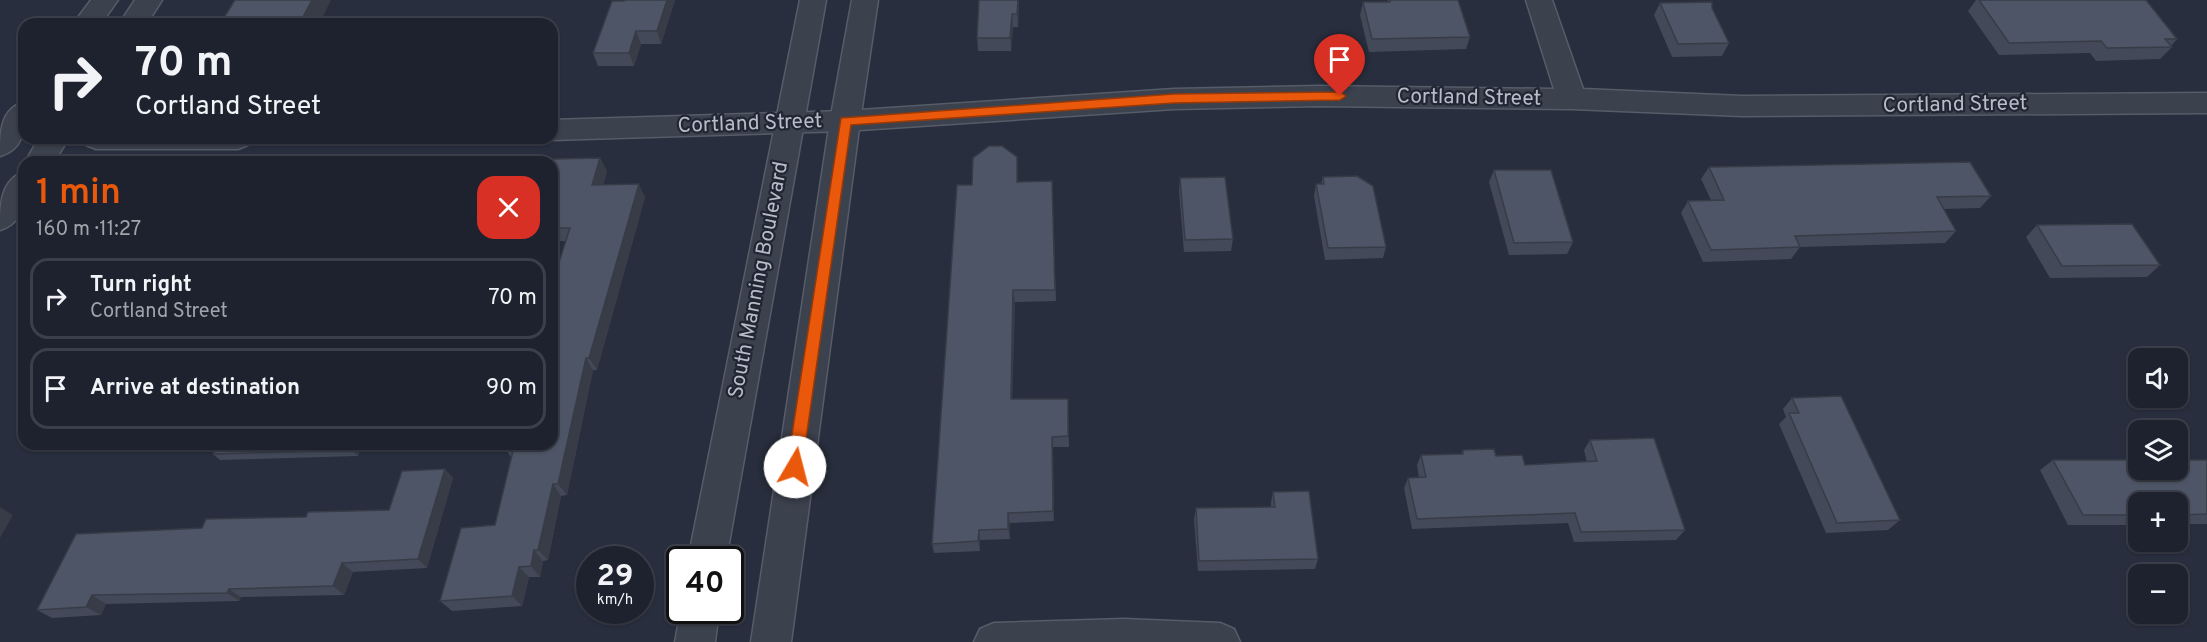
<!DOCTYPE html>
<html lang="en">
<head>
<meta charset="utf-8">
<style>
	body { margin:0; font-family:Overpass,sans-serif; background:#262a36; color:#f1f3f6; height:100vh; display:flex; flex-direction:column; font-size:22px; white-space:nowrap }
	* { box-sizing:border-box; margin:0 }
	p { font-size:20px; color:#a1a4aa }
	.icon { flex:none; width:33px; height:33px; fill:none; stroke:currentColor; stroke-width:2; stroke-linecap:round; stroke-linejoin:round }
	.map { position:relative; flex:1; overflow:hidden }
	.sheet { position:absolute; left:18px; top:156px; width:540px; height:294px; display:flex; flex-direction:column; background:#1e222e; border-radius:18px; box-shadow:0 2px 4px #0004,0 0 0 2px #3c3f4a }
	.sheet>* { flex:none }
	.banner { position:absolute; left:18px; top:18px; width:540px; height:126px; border-radius:18px; box-shadow:0 2px 4px #0004,0 0 0 2px #3c3f4a; background:#1e222e; color:#f1f3f6; overflow:hidden }
	.tools { position:absolute; left:2128px; top:348px; display:grid; gap:12px }
	.tools a { display:grid; place-items:center; width:60px; height:60px; border-radius:12px; background:#1e222e; box-shadow:0 2px 4px #0004,0 0 0 2px #3c3f4a; font-size:30px }
	.speed { position:absolute; left:576px; top:546px; display:flex; gap:12px; font-size:30px; font-weight:700; text-align:center }
	.speed>* { display:grid; place-content:center; width:78px; height:78px; border-radius:50%; background:#1e222e; box-shadow:0 2px 4px #0004,0 0 0 2px #3c3f4a; line-height:1 }
	.speed small { font-size:15px; font-weight:400 }
	.speed .limit { border:3px solid #111; border-radius:9px; background:#fff; color:#111 }
	.pin { position:absolute; display:grid; place-items:center; width:51px; height:51px; color:#fff; margin:-62px -26px; border-radius:50% 50% 50% 0; rotate:-45deg; box-shadow:0 0 6px #0007 }
	.pin .icon { rotate:45deg }
	.me { position:absolute; width:66px; margin:-33px; rotate:8deg; stroke-linejoin:round; filter:drop-shadow(0 0 4px #0008) }
	.turn { display:flex; align-items:center; gap:21px; height:126px; padding:0 18px; font-size:27px }
	.turn .icon { width:78px; height:78px; stroke-width:2.5 }
	.turn b { display:block; font-size:42px; line-height:51px }
	.round { display:grid; place-items:center; flex:none; width:63px; height:63px; border-radius:18px; background:#262a36 }
	.overview { display:flex; align-items:center; justify-content:space-between; height:102px; padding:0 18px }
	h1 { font-size:36px; font-weight:600; line-height:45px; color:#ea580c }
	ul { padding:0; list-style:none }
	li { display:flex; align-items:center; gap:18px; height:81px; margin:0 12px 9px; padding:0 6px; border:3px solid #3c3f4a; border-radius:18px }
	li div { flex:1 }
	li b { display:block; font-size:22px }
	li em { font-style:normal }
	.map>svg:first-child { display:block }
	.lines { fill:none; stroke-linecap:round; stroke-linejoin:round }
	.minor-casing { stroke:#565c68; stroke-width:3 }
	.tertiary-casing { stroke:#565c68; stroke-width:3 }
	.minor { fill:#3b414d; fill-rule:evenodd }
	.tertiary { fill:#3b414d; fill-rule:evenodd }
	.wall { fill:#434958 }
	.shaded-wall { fill:#373c47 }
	.building { fill:#4e5566; stroke:#373c47; stroke-width:1.5 }
	.route { fill:#ea580c; stroke:#983908; stroke-width:1.5 }
	.labels { text-anchor:middle; dominant-baseline:central; stroke-width:4.5; stroke-linejoin:round; paint-order:stroke }
	.street-label { font-size:21px; fill:#b8bcc8; stroke:#202633 }
</style>
</head>
<body>
<div class="map">
<svg width="2207" height="642" viewBox="0 0 2207 642">
	<rect width="100%" height="100%" fill="#282e3d"/>
	<g class="lines">
		<g class="minor-casing">
			<path id="minor" d="M91 0H118L101 24H73Z
				M135 0H162L147 24H119Z
				M1526 0H1552L1583 89 1742 96 2207 93V113L1742 116 1572 109 1319 106 1174 109 845 131 552 140 544 138H552V120L845 111 1174 89 1319 86 1554 89Z
				M24 102C24 125 27 148 0 156 0 133 0 109 24 102Z
				M39 138H69L54 162 24 164Z
				M81 138H253L248 145 238 149H96L86 145Z
				M24 172C24 196 28 221 0 230 0 206 0 180 24 172Z
				M1124 619 1220 623 1234 629 1240 642H974L980 629 994 623Z"/>
		</g>
		<g class="tertiary-casing">
			<path id="tertiary" d="M800 0H826L726 560H688Z
				M852 0H878L860 121 791 642H751L830 121Z
				M681 610H719L715 642H675Z"/>
		</g>
		<use href="#minor" class="minor"/>
		<use href="#tertiary" class="tertiary"/>
	</g>
	<path class="wall" d="M675 0 661 44H641L634 66H598L593 53Z
		M979 0H1019L1018 27H1013L1011 51H978L977 38Z
		M1388 0H1458L1470 37 1466 49 1369 52 1360 15 1363 2H1387Z
		M1976 0H2146L2177 39 2171 46 2172 47 2160 59 2096 61 2090 53 1999 55 1968 11Z
		M1660 3 1712 8 1729 43 1722 56 1672 57 1654 15Z
		M600 158 607 171 603 185 645 197 597 370H593L567 495 561 496 548 560 543 561 540 577H529L522 606 452 611 440 601 495 525 512 458 503 447 566 241H552V164Z
		M1709 167 1991 196 1980 208 1943 209 1956 231 1945 243 1800 247 1791 259 1703 262 1681 213 1688 201 1711 200 1701 179Z
		M1018 169V182L1052 181 1056 301 1015 302 1012 399 1068 410 1069 447H1053L1054 521 1010 523V539L980 540V551L934 553 932 544 972 185Z
		M1494 170 1573 242 1567 254 1509 255 1489 182Z
		M1323 177 1386 247 1383 258 1325 260 1314 196 1316 184H1321Z
		M1180 178 1233 239 1231 251 1184 252 1179 191Z
		M2037 225 2160 265 2147 277 2050 278 2026 237Z
		M1792 398 1900 520 1888 530 1826 533 1779 424 1786 417 1783 409Z
		M1590 440 1685 530 1676 540 1574 542 1568 523 1412 529 1404 488 1408 478H1419L1417 465 1421 455 1461 454 1463 450 1525 465 1587 462 1584 450Z
		M362 444 358 456 220 460 213 454Z
		M2053 460H2207V524H2178V502H2139V525H2068L2040 470Z
		M445 469 453 478 427 568 353 572 344 595 241 597 239 601 106 604 101 615 52 618 37 610 306 517 389 510Z
		M1273 492 1318 559 1315 569 1198 571 1194 519 1196 508 1271 507V502Z"/>
	<path class="shaded-wall" d="M312 0H331L319 24 302 19Z
		M667 0H675L661 44 657 31Z
		M1018 0H1019L1018 27 1017 14Z
		M1012 14 1013 27 1011 51 1010 38Z
		M348 18 351 24H345Z
		M636 31 641 44 634 66 629 53Z
		M1017 157 1018 169V194L1017 182Z
		M600 158 607 171 598 198 592 185Z
		M639 184 645 197 597 370 589 358Z
		M1013 290 1015 302 1012 409 1011 399Z
		M586 358 593 370 567 495 558 484Z
		M1052 437 1053 447 1054 521 1053 511Z
		M354 444H362L358 456 352 450Z
		M445 469 453 478 427 568 418 559Z
		M553 484 561 496 548 560 538 550Z
		M0 507 13 515 0 538Z
		M1008 513 1010 523V539L1008 529Z
		M979 530 980 540V551L978 541Z
		M534 550 543 561 540 577 531 566Z
		M342 563 353 572 344 595 333 586Z
		M519 567 529 577 522 606 512 596Z
		M229 589 241 597 239 601 227 593Z
		M92 595 106 604 101 615 86 607Z"/>
	<path class="building" d="M235 0H312L302 19 348 18 345 24H220Z
		M624 0H667L657 31H636L629 53H593L612 1H624Z
		M979 0H1018L1017 14H1012L1010 38H977Z
		M1390 0H1458L1470 37 1372 39 1363 2H1390Z
		M1979 0H2146L2177 39H2165L2172 47 2107 48 2101 41 2009 43Z
		M1712 2V8L1729 43 1678 44 1660 3Z
		M989 146H1002L1017 157V182L1052 181 1055 290H1013L1011 399H1068V436L1052 437 1053 511 1008 513V529L979 530 978 541 932 544 957 185H972L973 158Z
		M600 158 592 185 639 184 589 358H586L558 484H553L538 550H534L531 566 519 567 512 596 440 601 461 528 495 525 514 447H503L504 444H552V284L570 228H552V164L554 159Z
		M1970 162 1991 196 1937 197 1956 231 1795 236 1800 247 1711 250 1688 201 1724 200 1709 167Z
		M1494 170H1551L1573 242 1514 243Z
		M1357 176 1373 186 1386 247 1328 248 1316 184H1324L1323 177Z
		M1225 177 1233 239 1185 240 1180 178Z
		M2132 224 2160 265 2062 266 2037 225Z
		M1841 396 1900 520 1837 523 1789 413H1799L1792 398Z
		M1654 438 1685 530 1581 532 1575 513 1417 519 1408 478 1426 477 1421 455 1463 454V450L1494 449 1496 456 1522 455 1525 465 1597 461 1590 440Z
		M218 444H354L352 450 213 454Z
		M2053 460H2139V470H2178V460H2207V514L2178 515V502H2139V515H2083Z
		M445 469 418 559 342 563 333 586 229 589 227 593 92 595 86 607 37 610 76 534 202 528 206 519 306 517 308 512 389 510 402 471Z
		M1309 491 1318 559 1199 561 1196 508 1275 507 1273 492Z"/>
	<path class="route" d="M1340 92 1346 96 1340 100 1174 103 851 125 802 467 800 472 795 474 790 472 787 467 841 118 1174 94Z"/>
	<g class="labels">
		<g class="street-label">
			<text transform="translate(1469 98) rotate(1)">Cortland Street</text>
			<text transform="translate(1955 105) rotate(-1)">Cortland Street</text>
			<text transform="translate(750 124) rotate(-2)">Cortland Street</text>
			<text transform="translate(759 280) rotate(-79)">South Manning Boulevard</text>
		</g>
	</g>
</svg>
<div class="tools">
<a><svg class="icon" aria-label="sound" viewBox="0 0 24 24"><path d="M4 9h4l5-4v14l-5-4H4zM17 9q2 3 0 6"/></svg></a>
<a><svg class="icon" aria-label="layers" viewBox="0 0 24 24"><path d="M12 4l9 5-9 5-9-5zM3 14l9 5 9-5"/></svg></a>
<a>+</a>
<a>−</a>
</div>
<div class="speed"><div>29<small>km/h</small></div><div class="limit">40</div></div>
<div class="pin" style="left:1340px;top:96px;background:#d93025"><svg class="icon" aria-label="arrive" viewBox="0 0 24 24"><path d="M6 21V4h12l-3 4 3 4H6"/></svg></div>
<svg class="me" style="left:795px;top:467px" viewBox="-20 -20 40 40"><circle r="19" fill="#fff"/><path d="M0-13L10 11 0 6-10 11z" fill="#ea580c"/></svg>
<div class="banner">
<div class="turn"><svg class="icon" aria-label="right" viewBox="0 0 24 24"><path d="M7 20v-9h11M14 6l5 5-5 5"/></svg><div><b>70 m</b>Cortland Street</div></div>
</div>
<section class="sheet">
<div class="overview"><div><h1>1 min</h1><p>160 m · 11:27</p></div><a class="round" style="background:#d93025;color:#fff"><svg class="icon" aria-label="close" viewBox="0 0 24 24"><path d="M6 6l12 12M18 6L6 18"/></svg></a></div>
<ul>
<li><svg class="icon" aria-label="right" viewBox="0 0 24 24"><path d="M7 20v-9h11M14 6l5 5-5 5"/></svg><div><b>Turn right</b><p>Cortland Street</p></div><em>70 m</em></li>
<li><svg class="icon" aria-label="arrive" viewBox="0 0 24 24"><path d="M6 21V4h12l-3 4 3 4H6"/></svg><div><b>Arrive at destination</b></div><em>90 m</em></li>
</ul>
</section>
</div>
</body>
</html>
